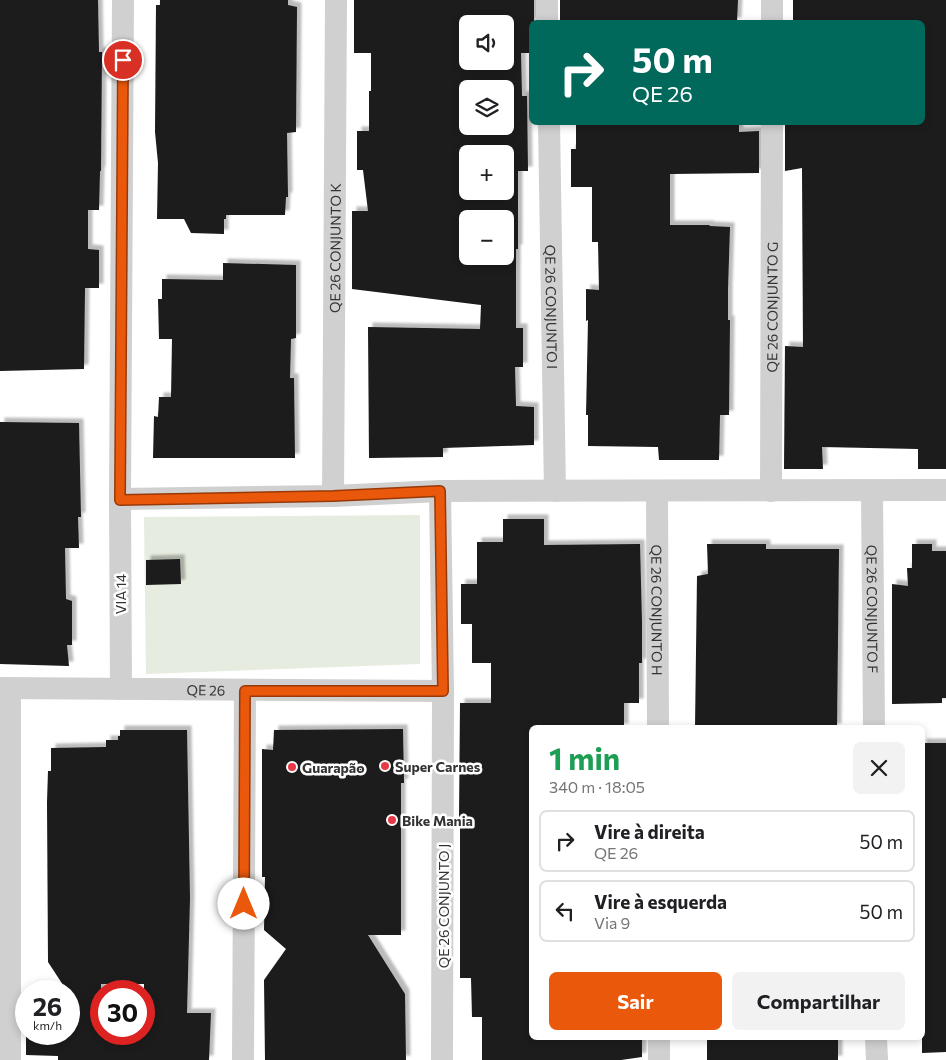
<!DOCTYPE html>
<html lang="pt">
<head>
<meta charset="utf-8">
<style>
	body { margin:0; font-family:Commissioner,sans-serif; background:#f2f2f2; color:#202124; height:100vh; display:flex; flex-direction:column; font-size:19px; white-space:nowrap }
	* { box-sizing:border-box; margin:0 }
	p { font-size:16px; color:#757577 }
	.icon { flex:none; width:28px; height:28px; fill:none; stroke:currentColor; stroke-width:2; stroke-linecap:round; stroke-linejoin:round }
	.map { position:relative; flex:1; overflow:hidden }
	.drawer { position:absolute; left:529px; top:725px; width:396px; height:315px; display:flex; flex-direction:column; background:#fff; border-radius:8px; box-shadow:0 2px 8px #0003 }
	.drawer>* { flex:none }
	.banner { position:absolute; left:529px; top:20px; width:396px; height:105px; border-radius:8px; box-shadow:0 2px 8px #0003; background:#00695c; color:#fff; overflow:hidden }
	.fabs { position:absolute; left:459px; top:15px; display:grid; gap:10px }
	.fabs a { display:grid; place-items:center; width:55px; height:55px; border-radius:8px; background:#fff; box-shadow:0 2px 8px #0003; font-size:25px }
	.speed { position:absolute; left:15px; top:980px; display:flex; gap:10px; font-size:25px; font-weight:700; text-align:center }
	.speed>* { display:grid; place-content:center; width:65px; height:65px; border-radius:50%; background:#fff; box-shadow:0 2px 8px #0003; line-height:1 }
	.speed small { font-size:12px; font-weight:400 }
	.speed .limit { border:8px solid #d22; background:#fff; color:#111 }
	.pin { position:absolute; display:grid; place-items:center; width:42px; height:42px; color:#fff; margin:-21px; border:2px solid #fff; border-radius:50%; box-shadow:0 1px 5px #0007 }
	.me { position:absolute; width:55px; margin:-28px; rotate:0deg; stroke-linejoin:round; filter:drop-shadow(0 0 4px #0008) }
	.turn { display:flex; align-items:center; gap:18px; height:105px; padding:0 20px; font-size:22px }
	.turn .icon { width:65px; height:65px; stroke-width:2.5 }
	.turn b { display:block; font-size:35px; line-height:42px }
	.round { display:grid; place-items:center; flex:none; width:52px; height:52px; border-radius:8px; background:#f2f2f2 }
	.summary { display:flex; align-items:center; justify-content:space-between; height:85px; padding:0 20px }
	h1 { font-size:30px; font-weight:700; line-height:38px; color:#1e9e55 }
	.button { display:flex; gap:10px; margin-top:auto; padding:10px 20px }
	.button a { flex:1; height:58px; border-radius:8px; background:#ea580c; color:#fff; font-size:20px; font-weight:700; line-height:58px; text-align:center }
	.button a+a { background:#f2f2f2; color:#202124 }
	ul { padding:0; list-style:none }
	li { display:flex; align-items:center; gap:15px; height:62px; margin:0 10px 8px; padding:0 10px; border:2px solid #e0e0e0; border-radius:8px }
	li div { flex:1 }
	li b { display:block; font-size:19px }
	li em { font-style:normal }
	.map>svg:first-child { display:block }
	.green { fill:#e6ecdf }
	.building { fill:#1a1a1a; fill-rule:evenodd; filter:url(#shadow) }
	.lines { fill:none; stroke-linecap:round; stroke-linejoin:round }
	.street { stroke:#d0d0d0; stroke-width:22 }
	.route-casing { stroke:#983908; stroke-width:12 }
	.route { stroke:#ea580c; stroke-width:9 }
	.poi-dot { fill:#e63946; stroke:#fff; stroke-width:2 }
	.labels { text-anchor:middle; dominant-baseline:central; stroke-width:5; stroke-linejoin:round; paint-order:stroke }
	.street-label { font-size:14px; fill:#333; stroke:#fff }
	.poi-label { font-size:14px; font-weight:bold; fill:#333; stroke:#fff; text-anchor:start }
</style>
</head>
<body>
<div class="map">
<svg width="946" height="1060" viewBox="0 0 946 1060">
	<defs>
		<filter id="shadow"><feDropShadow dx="4.5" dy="-4.5" stdDeviation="1" flood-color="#0004"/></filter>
	</defs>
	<rect width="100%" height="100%" fill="#fff"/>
	<path class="green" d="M420 515V664L146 674 144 517Z"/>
	<path class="building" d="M0 0H98L99 52H102L101 171H100L99 210H88V249L99 250V288H85L84 369 0 371Z
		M160 0H288V5L297 7 296 132 287 133 288 197H286L285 215H226V219H224V234L191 233 184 219H157L158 163 155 132 156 5H160Z
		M354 0H534V22H531V53H521L522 96H527L528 171H518V249H516V328H523V367H515L516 406 534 407V445L443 448V457L369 458 368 327 480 329 481 305 352 289V211H368L363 170H357V131H369V91H371V53H354ZM468 24H505V61H468ZM468 89H505V126H468ZM468 154H505V191H468ZM468 219H505V256H468Z
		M560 0H738L737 22H560Z
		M793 0H946V469H918V449L822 447 823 469H784L785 346 803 347 802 168 785 171V122H922V22H793Z
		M576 122H739V132L759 131V173L670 174V225H709L710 226 730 227 728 289V320H730L729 415H720L719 460H659L658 447 588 446V415H586L588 320 586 321V289L599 290 598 242H592V187H571V149H576Z
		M223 263 296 265V338L291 339 290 378H294L295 458H153L154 416 158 417 159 397H171L172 339H159L158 299H162V279L223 280Z
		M0 422 79 423 81 517H78L79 548H65L66 599 72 601V645H67L69 666 0 664Z
		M503 519H544V545L640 544 642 623V663H639V703H624V728H531V1038H642V1057L621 1060H482V1017H472L471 978H460V820H459L460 703H491V663H472V624H461V584H477V542H503Z
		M707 544H766V549H839L837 728H695L697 576 708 574Z
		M912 544H932V551H946V698H942V703L892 704V584L908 586 907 568H912Z
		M180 559 181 584 146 585V560Z
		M403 729 404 783H401V935H368L405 994 406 1060H265L264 980 286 949 264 930 265 877H262V749L273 750 274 730Z
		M120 730H187L190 898 187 1013H211L209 1060H58V1056L26 1055V1034H69V1013H80L69 995V991H67L48 962 47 802 48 771H51V748L106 747V740H118V736H120ZM101 984H144V1034H101Z
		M922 743H946V1052L922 1053Z
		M707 1038H838V1060H707Z"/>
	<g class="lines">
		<g class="street">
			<path d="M547 0V22"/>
			<path d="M772 22V0"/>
			<path id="s1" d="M549 122 555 491"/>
			<path d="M440 491 443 691 442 1060"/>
			<path id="s2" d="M657 491 658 728"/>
			<path id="s3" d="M771 491 772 122"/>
			<path id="s4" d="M872 491 874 728"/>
			<path id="s5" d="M333 496 336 0"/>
			<path d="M120 499 333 496 440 491 946 490"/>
			<path id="s6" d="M0 688 443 691"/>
			<path d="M10 688V1060"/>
			<path d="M121 689 120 499 123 0"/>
			<path d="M659 1038V1060"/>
			<path d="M876 1038 877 1060"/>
			<path d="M243 1060 245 691"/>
		</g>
	</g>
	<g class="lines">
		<g class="route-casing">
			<path id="route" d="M123 60 120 500 333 496 440 491 443 691H245L244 904"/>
		</g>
		<use href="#route" class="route"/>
	</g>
	<g class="poi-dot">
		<circle cx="385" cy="766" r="5"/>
		<circle cx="292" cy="767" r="5"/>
		<circle cx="392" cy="820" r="5"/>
	</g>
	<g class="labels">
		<g class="street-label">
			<text stroke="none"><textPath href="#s5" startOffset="248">QE 26 CONJUNTO K</textPath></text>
			<text stroke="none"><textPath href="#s1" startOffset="185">QE 26 CONJUNTO I</textPath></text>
			<text stroke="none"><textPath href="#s3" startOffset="184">QE 26 CONJUNTO G</textPath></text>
			<text transform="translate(120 594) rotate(-90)">VIA 14</text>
			<text stroke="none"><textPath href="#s2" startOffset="119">QE 26 CONJUNTO H</textPath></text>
			<text stroke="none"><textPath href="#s4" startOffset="118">QE 26 CONJUNTO F</textPath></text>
			<text stroke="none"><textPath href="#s6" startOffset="206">QE 26</textPath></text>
			<text transform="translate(443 906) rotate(-90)">QE 26 CONJUNTO J</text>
		</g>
		<g class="poi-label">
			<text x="395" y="766">Super Carnes</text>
			<text x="302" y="767">Guarapão</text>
			<text x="402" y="820">Bike Mania</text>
		</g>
	</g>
</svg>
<div class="fabs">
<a><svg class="icon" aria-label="sound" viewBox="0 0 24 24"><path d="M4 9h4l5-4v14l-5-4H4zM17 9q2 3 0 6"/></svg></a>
<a><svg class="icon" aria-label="layers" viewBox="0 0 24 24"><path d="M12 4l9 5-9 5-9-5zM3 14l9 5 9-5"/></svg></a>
<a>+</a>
<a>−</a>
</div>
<div class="speed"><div>26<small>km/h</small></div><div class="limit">30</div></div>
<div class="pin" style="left:123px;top:60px;background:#d93025"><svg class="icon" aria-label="arrive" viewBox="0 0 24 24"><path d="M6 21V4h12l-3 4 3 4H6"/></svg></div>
<svg class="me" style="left:244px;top:904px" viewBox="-20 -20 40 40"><circle r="19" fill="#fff"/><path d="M0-13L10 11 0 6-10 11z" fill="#ea580c"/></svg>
<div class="banner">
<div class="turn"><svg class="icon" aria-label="right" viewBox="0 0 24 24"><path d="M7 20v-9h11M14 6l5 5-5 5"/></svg><div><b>50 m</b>QE 26</div></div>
</div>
<section class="drawer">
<div class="summary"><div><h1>1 min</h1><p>340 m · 18:05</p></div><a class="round"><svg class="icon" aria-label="close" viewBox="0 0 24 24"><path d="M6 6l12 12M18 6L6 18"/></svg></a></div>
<ul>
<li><svg class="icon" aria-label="right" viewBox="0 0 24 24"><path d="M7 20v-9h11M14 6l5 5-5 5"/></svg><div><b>Vire à direita</b><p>QE 26</p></div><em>50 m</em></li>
<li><svg class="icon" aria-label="left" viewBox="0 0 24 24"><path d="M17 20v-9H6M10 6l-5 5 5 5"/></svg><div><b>Vire à esquerda</b><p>Via 9</p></div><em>50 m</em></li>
</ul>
<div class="button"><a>Sair</a><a>Compartilhar</a></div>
</section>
</div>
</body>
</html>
